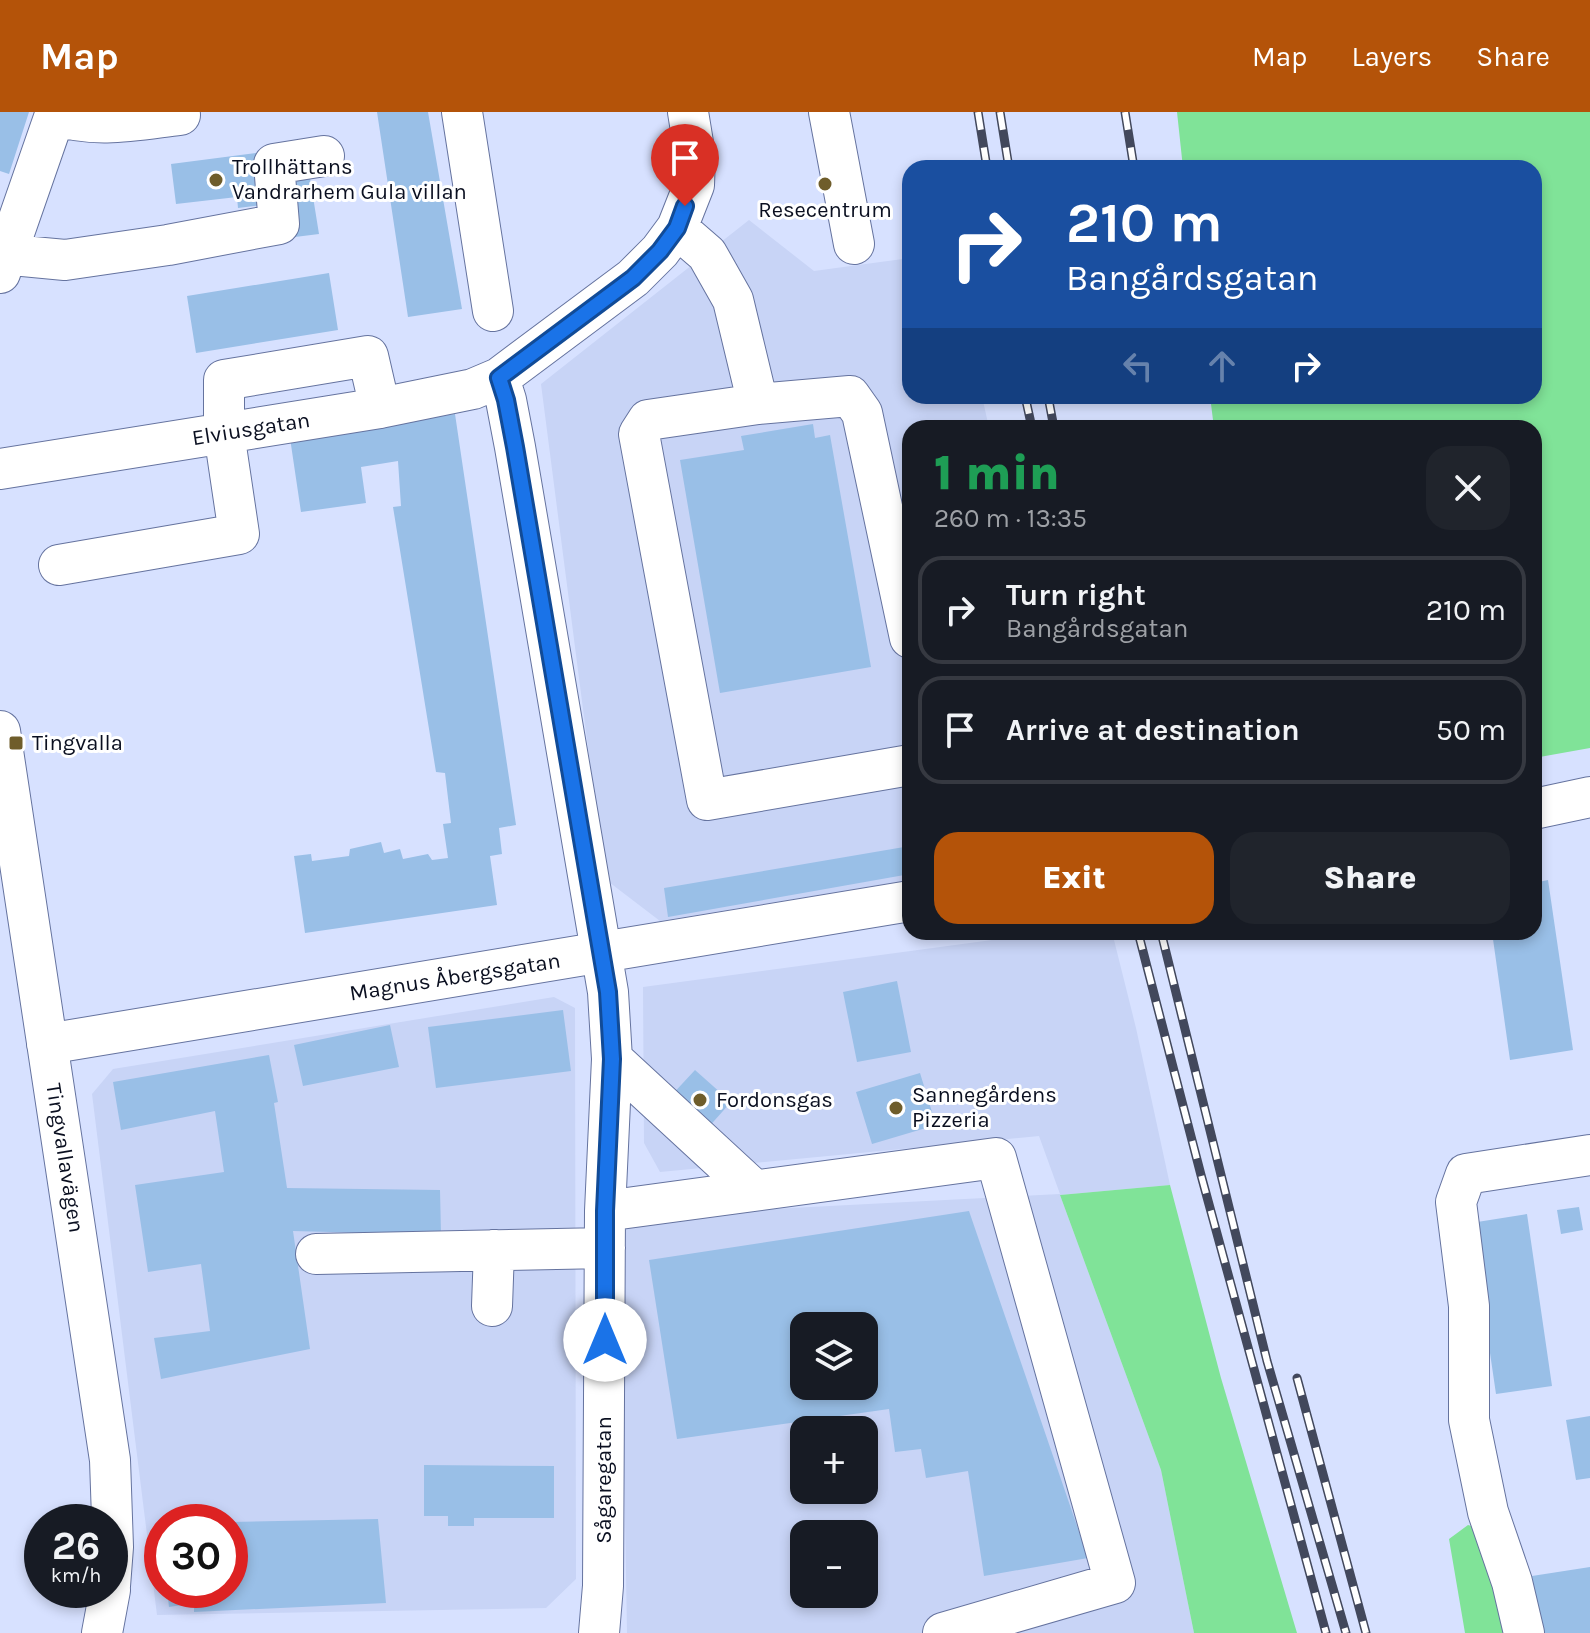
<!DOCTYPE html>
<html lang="en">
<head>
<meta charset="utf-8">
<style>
	body { margin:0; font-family:Karla,sans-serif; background:#20242c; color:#f1f3f6; height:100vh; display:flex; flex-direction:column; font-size:30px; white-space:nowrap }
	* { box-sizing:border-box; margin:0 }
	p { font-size:26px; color:#9ea1a6 }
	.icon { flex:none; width:44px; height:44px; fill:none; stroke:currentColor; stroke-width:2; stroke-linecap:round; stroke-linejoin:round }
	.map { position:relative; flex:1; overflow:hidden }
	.sheet { position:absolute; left:902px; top:308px; width:640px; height:520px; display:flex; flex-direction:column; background:#171b24; border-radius:24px; box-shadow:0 4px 12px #0003 }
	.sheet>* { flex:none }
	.hud { position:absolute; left:902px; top:48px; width:640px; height:244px; border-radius:24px; box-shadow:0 4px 12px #0003; background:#1a4fa0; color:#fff; overflow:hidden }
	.controls { position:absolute; left:790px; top:1200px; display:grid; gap:16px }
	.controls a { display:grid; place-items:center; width:88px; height:88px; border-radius:16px; background:#171b24; box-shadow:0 4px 12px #0003; font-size:40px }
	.speed { position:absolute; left:24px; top:1392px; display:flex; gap:16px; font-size:40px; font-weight:700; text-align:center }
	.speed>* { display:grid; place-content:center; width:104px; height:104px; border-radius:50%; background:#171b24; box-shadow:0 4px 12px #0003; line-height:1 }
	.speed small { font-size:20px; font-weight:400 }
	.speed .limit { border:12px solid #d22; background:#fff; color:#111 }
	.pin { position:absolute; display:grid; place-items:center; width:68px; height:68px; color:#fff; margin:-82px -34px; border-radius:50% 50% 50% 0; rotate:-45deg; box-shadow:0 0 8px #0007 }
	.pin .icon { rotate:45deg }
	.me { position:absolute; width:88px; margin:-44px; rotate:0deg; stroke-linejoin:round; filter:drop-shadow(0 0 6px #0008) }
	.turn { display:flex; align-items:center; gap:28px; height:168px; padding:0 32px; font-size:36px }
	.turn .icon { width:104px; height:104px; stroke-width:2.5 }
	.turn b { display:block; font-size:56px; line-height:68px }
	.lanes { display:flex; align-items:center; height:76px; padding:0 32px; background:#0003; justify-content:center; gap:40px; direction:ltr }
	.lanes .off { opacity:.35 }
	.round { display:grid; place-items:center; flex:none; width:84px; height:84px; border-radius:24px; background:#20242c }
	.headline { display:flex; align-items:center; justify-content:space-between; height:136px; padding:0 32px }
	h1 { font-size:48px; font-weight:800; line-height:60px; color:#1e9e55 }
	.cta { display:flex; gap:16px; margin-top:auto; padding:16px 32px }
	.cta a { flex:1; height:92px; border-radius:24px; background:#b45309; color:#fff; font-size:32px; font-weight:800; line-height:92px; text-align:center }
	.cta a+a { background:#20242c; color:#f1f3f6 }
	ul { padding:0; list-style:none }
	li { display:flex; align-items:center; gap:24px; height:108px; margin:0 16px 12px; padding:0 16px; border:4px solid #363941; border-radius:24px }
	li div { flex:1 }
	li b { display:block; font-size:30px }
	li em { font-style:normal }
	header { display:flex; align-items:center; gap:48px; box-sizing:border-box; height:112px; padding:0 40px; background:#b45309; color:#fff }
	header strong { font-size:38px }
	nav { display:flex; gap:44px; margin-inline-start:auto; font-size:28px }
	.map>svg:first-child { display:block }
	.built { fill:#c8d4f6; fill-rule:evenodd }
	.green { fill:#80e398 }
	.building { fill:#99bfe7; fill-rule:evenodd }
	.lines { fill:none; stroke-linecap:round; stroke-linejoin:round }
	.minor-casing { stroke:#65739f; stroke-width:42 }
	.minor { stroke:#fff; stroke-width:40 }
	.rail-casing { stroke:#42485c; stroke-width:9 }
	.rail { stroke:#fff; stroke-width:6; stroke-dasharray:18; stroke-linecap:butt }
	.route-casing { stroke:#114b97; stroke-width:20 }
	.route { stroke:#1a73e8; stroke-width:14 }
	.poi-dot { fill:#6f5d2b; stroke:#fff; stroke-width:3 }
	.labels { text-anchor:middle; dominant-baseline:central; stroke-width:6; stroke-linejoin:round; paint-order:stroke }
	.poi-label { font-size:22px; fill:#0a0f20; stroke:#fff; text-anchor:start }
	.street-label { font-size:22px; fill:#0a0f20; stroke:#fff }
</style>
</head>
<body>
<header>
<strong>Map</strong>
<nav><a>Map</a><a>Layers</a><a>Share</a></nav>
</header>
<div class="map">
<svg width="1590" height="1521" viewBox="0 0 1590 1521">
	<rect width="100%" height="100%" fill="#d7e1ff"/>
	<path class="built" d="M749 108 814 159 910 146V284H982L989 316H910V768L660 809 605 767 541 272Z
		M1052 820H1112L1136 916 1170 1073 1060 1083 1161 1358 1194 1521H627L620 1105 1060 1082 1039 1024 660 1060 644 1031 643 875ZM804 1214H864V1274H804ZM804 1318H864V1378H804ZM804 1422H864V1482H804Z
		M554 885 575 896 576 1467 546 1496 157 1503 92 982 113 957ZM162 1410H230V1478H162Z"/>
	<path class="green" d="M1177 0H1590V636L1534 646V316H1214L1210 284H1534V56H1183Z
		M1170 1073 1221 1266 1297 1521H1194L1161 1358 1060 1083Z
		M1468 1413 1486 1418 1512 1521H1465L1449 1427Z"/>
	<path class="building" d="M0 0H29L9 62 0 59Z
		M377 0H428L462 197 408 205Z
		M256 41 263 93 238 96 237 85 176 92 171 52Z
		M309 60 319 122 295 125 285 64Z
		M329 161 338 218 196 241 187 184Z
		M455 302 516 713 499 716 502 742 490 744 497 793 305 821 294 744 311 742 312 749 349 744 350 737 381 730 384 741 400 737 403 747 428 742 432 748 448 746 443 712 451 711 445 661 436 660 393 395 401 394 398 349 361 355 366 391 301 400 290 326Z
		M813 312 815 326 830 323 871 555 720 581 680 348 744 338 741 324Z
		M910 734V762L668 805 664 776Z
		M1548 768 1573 938 1510 948 1492 820H1534V771Z
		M897 869 911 940 857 950 843 880Z
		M563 898 571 959 436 976 428 915Z
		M390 913 399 955 303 974 294 933Z
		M269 943 278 990 274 991 287 1076 440 1078 441 1123 293 1119 310 1237 161 1267 154 1226 210 1219 201 1152 148 1160 135 1073 224 1060 215 999 121 1018 113 970Z
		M695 958 731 990 706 1018 669 986Z
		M920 961 936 1013 872 1032 856 980Z
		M1579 1095 1583 1118 1561 1122 1557 1098Z
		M969 1099 1088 1446 984 1464 968 1359 926 1366 921 1337 895 1340 889 1297 677 1327 649 1148ZM804 1214H864V1274H804Z
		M1527 1102 1552 1274 1496 1282 1471 1111Z
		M1590 1304V1366L1576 1368 1566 1308Z
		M424 1353 554 1354V1406H474V1414H448V1404H424Z
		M378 1407 386 1491 194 1500V1491L169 1495 167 1478H230V1410Z
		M1590 1455V1521H1541L1532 1464Z"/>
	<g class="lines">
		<g class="minor-casing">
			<path id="minor" d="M462 0 493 199
				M829 0 854 132
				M55 3C96 17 137 8 180 3
				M677 116 707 142 733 188 758 292 850 284 862 301 910 526
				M0 142 65 148 168 133 279 112 274 52 324 44
				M0 161 56 0
				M499 266 506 288 515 335 608 880 612 947 605 1099 603 1474 599 1521
				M758 292 648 308 639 322 707 688 910 653
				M0 357 380 296 473 277 499 266 633 166 660 139 677 116 694 73 695 43 688 0
				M59 453 239 422 224 321V268L368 244 380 296
				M0 619 110 1348 113 1435 110 1474
				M1534 697 1590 685
				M47 932 910 789
				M612 947 754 1078
				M605 1099 996 1046 1115 1471 943 1521
				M316 1142 605 1136
				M492 1194 494 1138
				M102 1521 110 1478
				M1524 1521 1512 1470 1488 1400 1469 1308V1194L1456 1090 1466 1062 1590 1043"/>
		</g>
		<use href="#minor" class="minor"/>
		<g class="rail-casing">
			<path id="rail" d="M978 0 987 56
				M1000 0 1009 56
				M1125 0 1134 56
				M1025 284 1032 316
				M1048 284 1054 316
				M1138 820 1201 1063 1326 1521
				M1161 820 1267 1249 1346 1521
				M1297 1266 1366 1521"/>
		</g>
		<use href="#rail" class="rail"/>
	</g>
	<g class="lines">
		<g class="route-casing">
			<path id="route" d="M605 1228V1099L612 947 608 880 515 335 506 288 499 266 633 166 660 139 677 116 685 94"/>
		</g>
		<use href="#route" class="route"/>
	</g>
	<g class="poi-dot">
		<circle cx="216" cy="68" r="8"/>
		<circle cx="825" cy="72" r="8"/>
		<rect x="8" y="623" width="16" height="16" rx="4"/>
		<circle cx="700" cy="988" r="8"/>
		<circle cx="896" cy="996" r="8"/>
	</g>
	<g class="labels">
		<g class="poi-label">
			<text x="232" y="55">Trollhättans<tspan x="232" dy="25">Vandrarhem Gula villan</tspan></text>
			<text x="825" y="98" text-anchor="middle">Resecentrum</text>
			<text x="32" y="631">Tingvalla</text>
			<text x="912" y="983">Sannegårdens<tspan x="912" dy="25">Pizzeria</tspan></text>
			<text x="716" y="988">Fordonsgas</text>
		</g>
		<g class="street-label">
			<text transform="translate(251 317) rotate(-9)">Elviusgatan</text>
			<text transform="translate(455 865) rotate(-9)">Magnus Åbergsgatan</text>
			<text transform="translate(65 1046) rotate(81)">Tingvallavägen</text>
			<text transform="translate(604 1368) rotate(-90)">Sågaregatan</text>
		</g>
	</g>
</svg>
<div class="controls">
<a><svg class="icon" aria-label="layers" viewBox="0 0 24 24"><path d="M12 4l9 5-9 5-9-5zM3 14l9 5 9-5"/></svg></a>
<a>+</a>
<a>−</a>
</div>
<div class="speed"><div>26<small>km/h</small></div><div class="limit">30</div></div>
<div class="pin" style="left:685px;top:94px;background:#d93025"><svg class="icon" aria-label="arrive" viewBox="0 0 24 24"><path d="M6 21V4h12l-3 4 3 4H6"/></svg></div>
<svg class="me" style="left:605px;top:1228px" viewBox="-20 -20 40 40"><circle r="19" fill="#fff"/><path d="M0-13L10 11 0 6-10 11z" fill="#1a73e8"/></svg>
<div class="hud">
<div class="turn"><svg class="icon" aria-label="right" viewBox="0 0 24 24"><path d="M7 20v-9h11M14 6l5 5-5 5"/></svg><div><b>210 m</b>Bangårdsgatan</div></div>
<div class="lanes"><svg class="icon off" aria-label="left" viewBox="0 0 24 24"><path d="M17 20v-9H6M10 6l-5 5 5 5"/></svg><svg class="icon off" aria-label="ahead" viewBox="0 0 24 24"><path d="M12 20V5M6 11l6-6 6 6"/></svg><svg class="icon" aria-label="right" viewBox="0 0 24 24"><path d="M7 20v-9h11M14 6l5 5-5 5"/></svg></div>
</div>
<section class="sheet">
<div class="headline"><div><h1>1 min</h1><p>260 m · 13:35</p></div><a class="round"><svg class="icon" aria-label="close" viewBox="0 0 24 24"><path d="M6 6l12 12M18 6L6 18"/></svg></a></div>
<ul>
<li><svg class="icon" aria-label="right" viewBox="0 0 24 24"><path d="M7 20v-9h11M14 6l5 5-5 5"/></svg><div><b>Turn right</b><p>Bangårdsgatan</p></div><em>210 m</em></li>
<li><svg class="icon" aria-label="arrive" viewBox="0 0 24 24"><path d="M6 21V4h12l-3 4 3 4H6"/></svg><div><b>Arrive at destination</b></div><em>50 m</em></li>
</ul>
<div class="cta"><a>Exit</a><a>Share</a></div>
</section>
</div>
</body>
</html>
